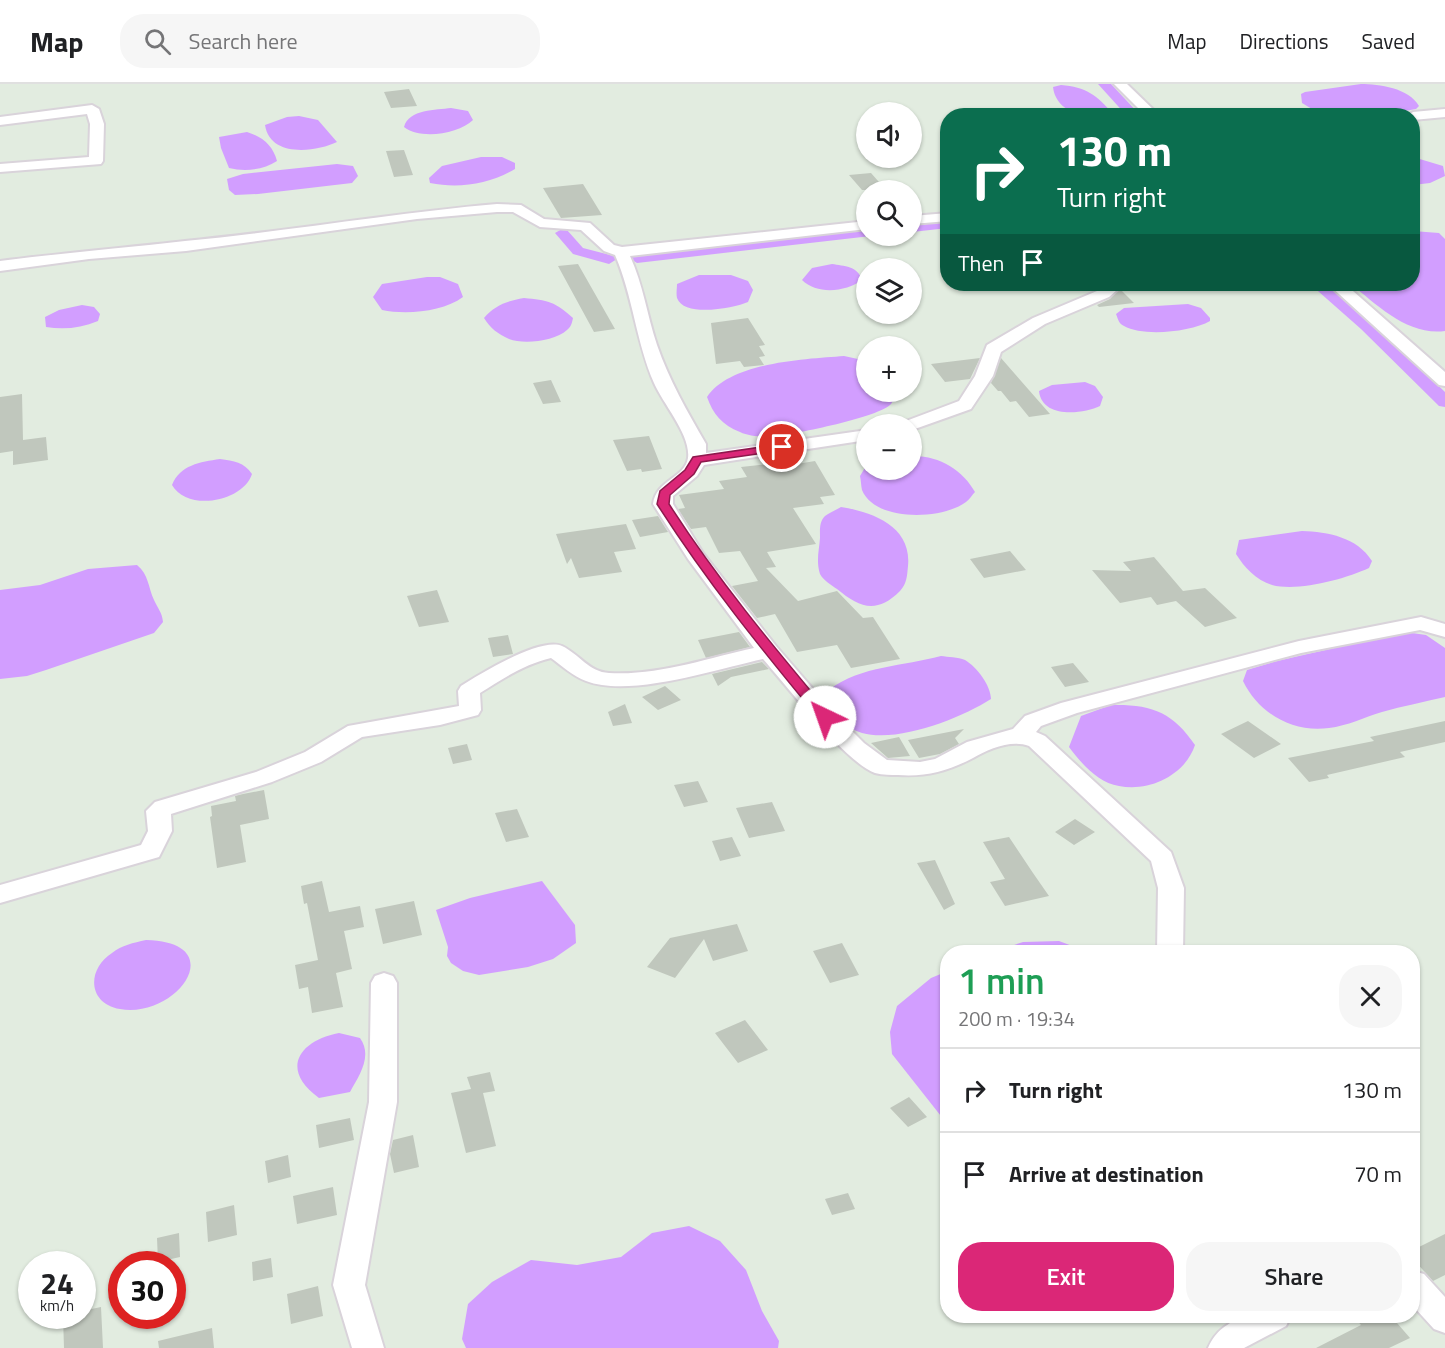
<!DOCTYPE html>
<html lang="en">
<head>
<meta charset="utf-8">
<style>
	body { margin:0; font-family:"Titillium Web",sans-serif; background:#f6f6f6; color:#202124; height:100vh; display:flex; flex-direction:column; font-size:22px; white-space:nowrap }
	* { box-sizing:border-box; margin:0 }
	p { font-size:20px; color:#757577 }
	.icon { flex:none; width:33px; height:33px; fill:none; stroke:currentColor; stroke-width:2; stroke-linecap:round; stroke-linejoin:round }
	.map { position:relative; flex:1; overflow:hidden }
	.sheet { position:absolute; left:940px; top:861px; width:480px; height:378px; display:flex; flex-direction:column; background:#fff; border-radius:24px; box-shadow:0 2px 4px #0004 }
	.sheet>* { flex:none }
	.top-card { position:absolute; left:940px; top:24px; width:480px; height:183px; border-radius:24px; box-shadow:0 2px 4px #0004; background:#0b6e4f; color:#fff; overflow:hidden }
	.controls { position:absolute; left:856px; top:18px; display:grid; gap:12px }
	.controls a { display:grid; place-items:center; width:66px; height:66px; border-radius:50%; background:#fff; box-shadow:0 2px 4px #0004; font-size:30px }
	.speed { position:absolute; left:18px; top:1167px; display:flex; gap:12px; font-size:30px; font-weight:700; text-align:center }
	.speed>* { display:grid; place-content:center; width:78px; height:78px; border-radius:50%; background:#fff; box-shadow:0 2px 4px #0004; line-height:1 }
	.speed small { font-size:15px; font-weight:400 }
	.speed .limit { border:9px solid #d22; background:#fff; color:#111 }
	.pin { position:absolute; display:grid; place-items:center; width:51px; height:51px; color:#fff; margin:-26px; border:3px solid #fff; border-radius:50%; box-shadow:0 2px 6px #0007 }
	.me { position:absolute; width:66px; margin:-33px; rotate:318deg; stroke-linejoin:round; filter:drop-shadow(0 0 4px #0008) }
	.turn { display:flex; align-items:center; gap:21px; height:126px; padding:0 18px; font-size:27px }
	.turn .icon { width:78px; height:78px; stroke-width:2.5 }
	.turn b { display:block; font-size:42px; line-height:51px }
	.then { display:flex; align-items:center; height:57px; padding:0 18px; background:#0003; gap:12px; font-size:22px }
	.round { display:grid; place-items:center; flex:none; width:63px; height:63px; border-radius:24px; background:#f6f6f6 }
	.overview { display:flex; align-items:center; justify-content:space-between; height:102px; padding:0 18px }
	h1 { font-size:36px; font-weight:600; line-height:45px; color:#1e9e55 }
	.button { display:flex; gap:12px; margin-top:auto; padding:12px 18px }
	.button a { flex:1; height:69px; border-radius:24px; background:#db2777; color:#fff; font-size:24px; font-weight:600; line-height:69px; text-align:center }
	.button a+a { background:#f6f6f6; color:#202124 }
	ul { padding:0; list-style:none }
	li { display:flex; align-items:center; gap:18px; height:84px; padding:0 18px; border-top:2px solid #e0e0e0 }
	li div { flex:1 }
	li b { display:block; font-size:22px }
	li em { font-style:normal }
	header { display:flex; align-items:center; gap:36px; box-sizing:border-box; height:84px; padding:0 30px; background:#fff; border-bottom:2px solid #e0e0e0 }
	header strong { font-size:28px }
	nav { display:flex; gap:33px; margin-inline-start:auto; font-size:21px }
	.search { width:420px; height:54px; background:#f6f6f6; display:flex; align-items:center; gap:15px; box-sizing:border-box; padding:0 21px; border-radius:24px; color:#757577; font-size:22px }
	.map>svg:first-child { display:block }
	.water { fill:#d29eff }
	.lines { fill:none; stroke-linecap:round; stroke-linejoin:round }
	.canal { fill:#d29eff; fill-rule:evenodd }
	.building { fill:#c0c7bd }
	.minor-casing { stroke:#d9d3da; stroke-width:4 }
	.minor { fill:#fff; fill-rule:evenodd }
	.route { fill:#db2777; stroke:#8e194d; stroke-width:1.5 }
</style>
</head>
<body>
<header>
<strong>Map</strong>
<div class="search"><svg class="icon" aria-label="search" viewBox="0 0 24 24"><circle cx="10" cy="10" r="6"/><path d="M15 15l6 6"/></svg>Search here</div>
<nav><a>Map</a><a>Directions</a><a>Saved</a></nav>
</header>
<div class="map">
<svg width="1445" height="1264" viewBox="0 0 1445 1264">
	<rect width="100%" height="100%" fill="#e2ece0"/>
	<path class="water" d="M1361 0C1379 0 1409 4 1419 22L1416 25 1376 32 1322 31 1302 19 1301 10 1305 8Z
		M1061 1C1086 3 1097 11 1113 30 1090 37 1056 30 1053 3Z
		M451 24 468 27 473 36C459 50 420 56 404 43 409 25 436 26 451 24Z
		M299 32 318 36 337 58C316 68 270 74 265 41L287 33Z
		M247 48C263 53 273 62 277 77 263 86 245 88 229 84L221 64 219 53Z
		M481 73H502L515 79V85C490 100 459 105 430 99L429 94 442 82Z
		M1413 73 1443 82 1445 92 1430 99 1413 101Z
		M337 80 353 82 358 92 352 99 258 110 235 111 229 106 227 95 243 90Z
		M1413 147 1439 149 1445 155V247C1408 252 1377 221 1351 200H1413Z
		M832 180C844 182 858 182 862 196 846 208 817 211 802 196L812 184Z
		M699 191H731L748 197 753 206 748 218C734 224 684 234 677 214 676 210 677 204 677 200Z
		M427 193H440L458 200 463 213C443 228 406 231 382 226L373 213 382 200Z
		M524 214C547 216 556 218 573 234 572 239 571 243 567 246 555 257 524 261 509 255 498 250 490 244 484 234 495 221 507 217 524 214Z
		M1188 220 1201 224 1210 234V237C1191 248 1143 253 1124 242 1119 240 1118 235 1116 230L1124 224Z
		M82 221 94 223 100 230 98 237C81 244 64 246 46 243L45 233 59 226Z
		M844 272 867 277V308H896C895 311 893 318 891 320 880 333 795 350 776 352 765 353 750 353 740 348 722 341 713 330 707 313 730 278 806 275 844 272Z
		M1085 298 1095 302 1103 313 1100 322C1083 330 1042 335 1039 307L1052 301Z
		M912 372C938 371 963 386 975 408 972 411 969 416 966 418 942 436 875 438 862 406 861 402 861 396 860 392L866 382 867 386H912Z
		M220 375C234 377 244 378 252 390 243 418 187 428 172 401 180 381 200 378 220 375Z
		M841 423C872 428 912 442 908 482 907 492 907 499 900 507 876 531 859 523 837 505 831 501 823 496 820 490 816 477 819 467 820 454 820 446 819 438 825 432 829 429 836 426 841 423Z
		M1302 447C1328 448 1357 453 1372 477L1369 484C1345 495 1298 508 1272 501 1256 496 1244 483 1236 470L1239 456Z
		M137 481C149 491 148 503 154 516 158 525 162 528 163 538L154 549 46 586 27 592 0 595V506L40 501 88 485Z
		M1405 548 1426 551 1445 564V613C1424 618 1403 622 1382 628 1365 633 1347 642 1329 644 1293 649 1259 630 1243 597L1247 586 1277 577Z
		M941 572C948 573 958 573 965 576 977 583 991 602 991 615 961 634 899 659 862 649 847 645 836 632 827 620L830 605C861 582 904 582 941 572Z
		M1111 621C1151 620 1173 628 1195 661 1185 691 1150 708 1119 702 1098 699 1081 679 1069 663L1081 632Z
		M542 797 575 841 576 859 553 875 528 883 479 891 463 887 451 879 447 872 448 863 436 826 470 814Z
		M146 856C232 858 177 935 120 925 87 919 87 885 112 869 122 861 133 859 146 856Z
		M1059 857 1088 868H993L1023 858Z
		M948 887V1041L892 970 890 948 897 922 931 894Z
		M339 949 360 954C373 972 359 992 350 1008L319 1014C280 986 298 957 339 949Z
		M689 1142 720 1157 746 1186 762 1227 779 1257 778 1264H466L462 1255 468 1220 492 1198 531 1176 577 1181 621 1173 652 1149Z"/>
	<g class="lines">
		<path class="canal" d="M1098 0H1111L1141 32H1127Z
			M948 136V144L912 148V140Z
			M867 144V152H871L637 179 629 174 637 169Z
			M562 145 567 146 583 164 614 172 617 175 609 180 573 170 555 149Z
			M1310 200H1327L1373 239 1445 308V323L1439 322 1361 245Z"/>
	</g>
	<path class="building" d="M409 5 417 22 391 24 384 8Z
		M404 66 413 91 394 93 386 67Z
		M871 89 886 106H862L849 91Z
		M583 100 602 131 561 134 543 104Z
		M578 180 615 245 594 248 558 182Z
		M1119 204 1134 219 1099 223 1097 221 1110 215Z
		M748 234 765 261 759 262 765 272 759 273 764 281 744 283 740 277 716 280 711 239Z
		M980 274 970 295 945 298 931 280Z
		M1001 274 1050 330 1029 333 1016 317 1010 318 1001 307H998L991 299Z
		M551 296 561 318 543 320 533 299Z
		M22 310 23 356 46 353 48 376 13 381V367L0 369V313Z
		M649 352 662 385 642 388 641 385 627 387 613 356Z
		M792 371 797 380 815 377 835 411 820 413 824 420 793 424 816 460 767 468 776 483 766 484 798 517 837 507 863 534 873 533 900 575 851 584 837 561 797 568 775 530 757 534 732 502 758 497 740 467 719 469 706 443 691 445 678 425 685 424 679 411 724 405 719 397 747 393 741 383 770 380 767 374Z
		M658 432 668 448 640 453 632 436Z
		M626 440 636 465 614 468 622 488 579 494 571 474 567 480 556 450Z
		M1010 467 1026 486 984 494 970 475Z
		M1154 473 1183 507 1205 504 1237 534 1205 543 1176 517 1157 521 1151 513 1120 519 1092 486 1131 487 1123 478Z
		M437 506 449 538 419 543 407 512Z
		M739 548 750 563 706 574 698 556Z
		M508 551 513 570 493 573 488 554Z
		M762 578 769 585 731 593 718 602 712 590Z
		M1073 579 1089 598 1065 603 1051 583Z
		M665 602 681 616 658 626 642 613Z
		M625 620 632 639 613 642 608 628Z
		M1248 637 1281 660 1254 674 1221 650Z
		M1445 637V658L1400 668 1405 673 1327 691 1329 694 1309 698 1288 674 1374 657 1370 653Z
		M964 645 955 654 959 660 940 670 919 674 908 656Z
		M899 653 910 672 888 674 871 659Z
		M467 660 472 676 453 680 448 664Z
		M698 697 708 718 684 723 674 701Z
		M264 706 269 735 240 741 246 778 217 784 210 733 212 732 211 722 236 717 235 712 243 710Z
		M772 718 785 747 749 754 736 724Z
		M517 725 529 753 506 758 495 729Z
		M1075 735 1095 748 1074 761 1055 748Z
		M732 753 741 772 720 777 712 757Z
		M1009 753 1033 789 1049 812 1005 822 990 798 1005 795 983 758Z
		M935 776 955 820 944 826 917 779Z
		M322 797 329 828 360 822 364 843 344 847 352 885 336 889 343 923 312 929 308 903 299 905 295 881 318 876 307 819 304 820 301 802Z
		M414 817 422 851 383 860 375 825Z
		M737 840 748 867 713 877 704 855 675 894 647 883 670 854Z
		M842 859 859 891 830 899 813 867Z
		M745 936 768 966 738 979 715 949Z
		M490 988 495 1007 483 1009 496 1062 466 1069 451 1009 471 1005 467 993Z
		M909 1013 927 1033 908 1043 890 1024Z
		M350 1034 354 1056 319 1064 316 1041Z
		M413 1051 419 1083 394 1089 390 1070 393 1056Z
		M288 1071 291 1093 268 1099 265 1077Z
		M333 1103 337 1131 297 1140 293 1112Z
		M848 1109 855 1125 832 1131 825 1115Z
		M234 1121 237 1151 208 1158 206 1128Z
		M179 1149 180 1173 158 1178 157 1154Z
		M1445 1150V1191L1433 1197 1413 1175V1166Z
		M271 1174 273 1193 253 1197 252 1178Z
		M318 1202 323 1232 291 1240 287 1210Z
		M101 1223 103 1264H64L63 1232H82V1227Z
		M1353 1232H1391L1410 1254 1389 1264H1316L1361 1241Z
		M212 1244 214 1264H159L158 1257Z"/>
	<g class="lines">
		<g class="minor-casing">
			<path id="minor" d="M1114 0H1127L1160 32H1146Z
				M92 21 99 25 104 40 103 77 101 80 0 88V80L89 73 90 40 87 30 0 41V33Z
				M1445 25V33L1413 36V32H1407L1413 28Z
				M497 120 521 121 544 135 590 139 614 161 622 163 867 137V145L630 172C643 200 647 231 657 261 669 296 687 327 706 360V369L867 346V356L704 381 697 392 673 412V420L703 469 776 562 833 628 864 659 887 676 920 678 935 675 967 658 1013 645 1025 632 1061 619 1299 557 1421 533 1445 540V553L1420 546 1301 569 1077 629 1041 642 1036 648 1045 652 1171 768 1184 804 1183 868H1157L1158 804 1151 777 1029 662C1012 655 988 665 973 674 948 687 927 693 898 691 891 691 883 691 875 689 845 678 786 601 763 575 717 585 630 614 586 597 573 592 562 582 551 574 525 580 502 595 480 609L481 626 478 631 440 641 362 653 321 678 272 698 171 730 172 747 159 773 0 819V801L141 761 148 747 146 727 155 718 256 688 305 668 348 642 459 622 458 607 461 602C480 590 540 553 562 562 579 570 589 588 609 589 657 592 708 574 754 564L688 475 653 420C656 396 685 394 688 374 691 351 663 320 654 299 636 258 633 212 615 171L604 167 581 146 540 143 513 128H497L417 135 186 167 89 175 0 187V177C62 169 123 164 185 157 290 147 393 129 497 120Z
				M948 129V137L912 140V132Z
				M1101 200H1117V206L1109 213 1045 240 1001 268 993 292 971 325 912 346V340H903L906 337 959 317 975 292 987 261 1033 234 1097 207 1101 204Z
				M1328 200H1345L1445 288V302L1439 301Z
				M384 889 393 892 397 899V1018L365 1201 384 1264H352L333 1201 369 1018 371 899 375 892Z
				M1413 1187 1424 1190 1445 1213V1249L1434 1245 1413 1222Z
				M1244 1232H1291L1286 1242 1244 1264H1208C1216 1246 1227 1240 1244 1232Z"/>
		</g>
		<use href="#minor" class="minor"/>
	</g>
	<path class="route" d="M782 360 786 361V366L701 378 694 390 670 411 669 420C717 495 773 562 830 630L832 633 825 637 820 636C762 566 706 497 657 420L660 407 685 386 693 373Z"/>
</svg>
<div class="controls">
<a><svg class="icon" aria-label="sound" viewBox="0 0 24 24"><path d="M4 9h4l5-4v14l-5-4H4zM17 9q2 3 0 6"/></svg></a>
<a><svg class="icon" aria-label="search" viewBox="0 0 24 24"><circle cx="10" cy="10" r="6"/><path d="M15 15l6 6"/></svg></a>
<a><svg class="icon" aria-label="layers" viewBox="0 0 24 24"><path d="M12 4l9 5-9 5-9-5zM3 14l9 5 9-5"/></svg></a>
<a>+</a>
<a>−</a>
</div>
<div class="speed"><div>24<small>km/h</small></div><div class="limit">30</div></div>
<div class="pin" style="left:782px;top:363px;background:#d93025"><svg class="icon" aria-label="arrive" viewBox="0 0 24 24"><path d="M6 21V4h12l-3 4 3 4H6"/></svg></div>
<svg class="me" style="left:825px;top:633px" viewBox="-20 -20 40 40"><circle r="19" fill="#fff"/><path d="M0-13L10 11 0 6-10 11z" fill="#db2777"/></svg>
<div class="top-card">
<div class="turn"><svg class="icon" aria-label="right" viewBox="0 0 24 24"><path d="M7 20v-9h11M14 6l5 5-5 5"/></svg><div><b>130 m</b>Turn right</div></div>
<div class="then">Then<svg class="icon" aria-label="arrive" viewBox="0 0 24 24"><path d="M6 21V4h12l-3 4 3 4H6"/></svg></div>
</div>
<section class="sheet">
<div class="overview"><div><h1>1 min</h1><p>200 m · 19:34</p></div><a class="round"><svg class="icon" aria-label="close" viewBox="0 0 24 24"><path d="M6 6l12 12M18 6L6 18"/></svg></a></div>
<ul>
<li><svg class="icon" aria-label="right" viewBox="0 0 24 24"><path d="M7 20v-9h11M14 6l5 5-5 5"/></svg><div><b>Turn right</b></div><em>130 m</em></li>
<li><svg class="icon" aria-label="arrive" viewBox="0 0 24 24"><path d="M6 21V4h12l-3 4 3 4H6"/></svg><div><b>Arrive at destination</b></div><em>70 m</em></li>
</ul>
<div class="button"><a>Exit</a><a>Share</a></div>
</section>
</div>
</body>
</html>
